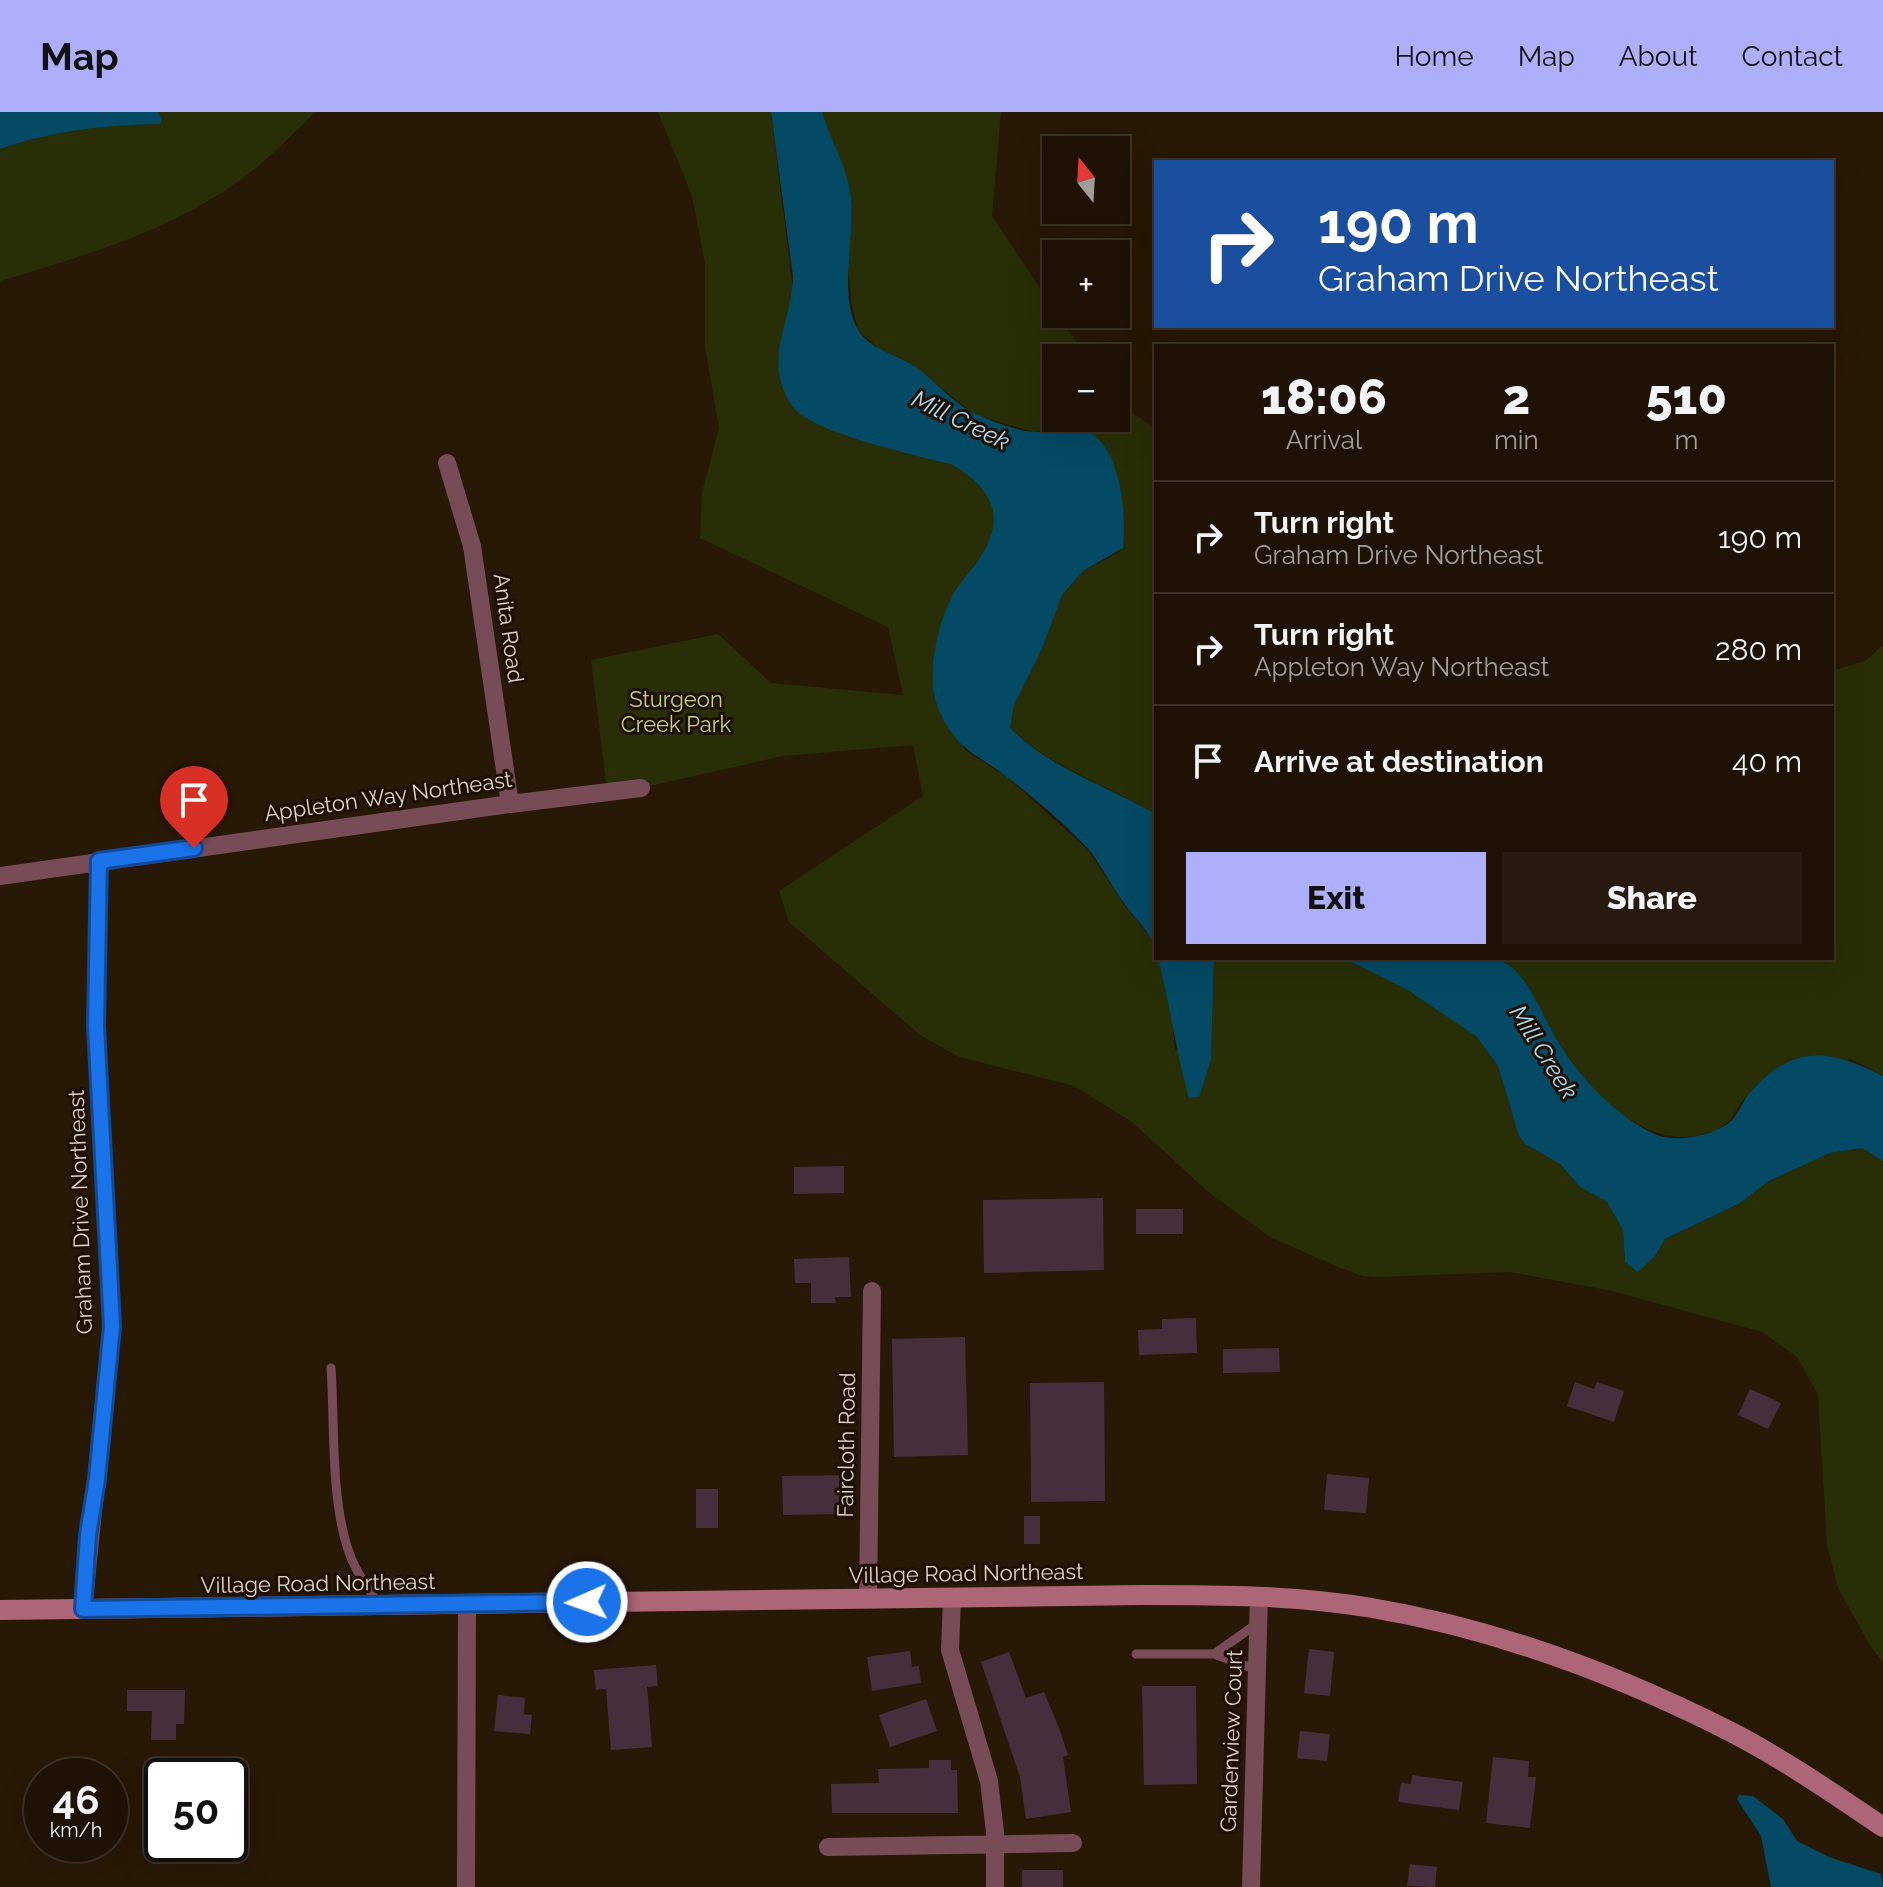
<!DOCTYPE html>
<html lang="en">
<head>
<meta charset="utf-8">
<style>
	body { margin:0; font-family:Raleway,sans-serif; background:#261b0e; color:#f1f3f6; height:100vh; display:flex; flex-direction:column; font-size:30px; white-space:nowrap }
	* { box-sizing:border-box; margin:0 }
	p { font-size:26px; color:#a19e9a }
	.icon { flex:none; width:44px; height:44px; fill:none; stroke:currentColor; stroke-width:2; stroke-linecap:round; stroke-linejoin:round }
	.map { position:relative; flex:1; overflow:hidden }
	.sheet { position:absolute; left:1154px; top:232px; width:680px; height:616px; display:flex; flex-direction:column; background:#1e1204; border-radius:0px; box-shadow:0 8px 32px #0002,0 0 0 2px #3c3226 }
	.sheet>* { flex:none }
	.top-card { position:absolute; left:1154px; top:48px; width:680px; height:168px; border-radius:0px; box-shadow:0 8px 32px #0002,0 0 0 2px #3c3226; background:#1a4fa0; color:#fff; overflow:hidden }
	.needle { width:52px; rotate:342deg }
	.buttons { position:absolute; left:1042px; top:24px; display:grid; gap:16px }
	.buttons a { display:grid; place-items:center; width:88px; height:88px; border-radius:0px; background:#1e1204; box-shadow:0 8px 32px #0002,0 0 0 2px #3c3226; font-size:40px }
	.speed { position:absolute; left:24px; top:1646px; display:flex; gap:16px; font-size:40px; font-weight:700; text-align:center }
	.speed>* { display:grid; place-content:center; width:104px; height:104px; border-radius:50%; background:#1e1204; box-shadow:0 8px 32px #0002,0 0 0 2px #3c3226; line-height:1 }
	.speed small { font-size:20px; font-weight:400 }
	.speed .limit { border:4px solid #111; border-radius:12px; background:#fff; color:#111 }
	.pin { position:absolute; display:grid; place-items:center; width:68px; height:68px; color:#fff; margin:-82px -34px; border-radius:50% 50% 50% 0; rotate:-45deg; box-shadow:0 0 8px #0007 }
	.pin .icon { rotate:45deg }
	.me { position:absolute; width:88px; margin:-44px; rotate:268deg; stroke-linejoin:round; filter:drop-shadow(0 0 6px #0008) }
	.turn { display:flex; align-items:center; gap:28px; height:168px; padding:0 32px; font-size:36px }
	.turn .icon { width:104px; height:104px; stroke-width:2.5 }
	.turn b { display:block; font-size:56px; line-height:68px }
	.eta { display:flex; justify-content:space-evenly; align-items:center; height:136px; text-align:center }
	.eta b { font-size:48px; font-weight:800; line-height:56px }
	.cta { display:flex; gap:16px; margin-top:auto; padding:16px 32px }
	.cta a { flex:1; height:92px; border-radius:0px; background:#adaffb; color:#111; font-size:32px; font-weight:800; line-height:92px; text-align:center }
	.cta a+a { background:#261b0e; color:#f1f3f6 }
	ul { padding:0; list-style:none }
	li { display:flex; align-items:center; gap:24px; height:112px; padding:0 32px; border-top:2px solid #3c3226 }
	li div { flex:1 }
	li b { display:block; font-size:30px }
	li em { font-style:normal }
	header { display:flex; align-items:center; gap:48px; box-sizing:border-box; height:112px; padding:0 40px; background:#adaffb; color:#111 }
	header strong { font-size:38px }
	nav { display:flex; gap:44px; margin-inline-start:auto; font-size:28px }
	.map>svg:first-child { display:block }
	.green { fill:#282f06 }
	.water { fill:#044a65 }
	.building { fill:#462f3d }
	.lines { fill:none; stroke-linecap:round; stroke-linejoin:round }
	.service { stroke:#784c57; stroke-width:9 }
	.minor { stroke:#784c57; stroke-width:18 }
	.secondary { stroke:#ac6678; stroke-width:20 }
	.route-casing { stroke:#114b97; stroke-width:20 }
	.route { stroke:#1a73e8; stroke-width:14 }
	.labels { text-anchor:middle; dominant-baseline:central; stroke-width:6; stroke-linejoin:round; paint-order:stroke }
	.street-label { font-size:22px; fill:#ddd2c6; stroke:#1e0f00 }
	.park-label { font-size:22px; fill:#c1d382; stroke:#1e0f00 }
	.water-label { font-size:24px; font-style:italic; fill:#a8daf5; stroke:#1e0f00 }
</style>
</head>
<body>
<header>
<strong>Map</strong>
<nav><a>Home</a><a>Map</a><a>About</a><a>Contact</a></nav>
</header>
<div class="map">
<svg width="1883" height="1775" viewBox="0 0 1883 1775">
	<rect width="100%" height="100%" fill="#281806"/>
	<path class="green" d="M158 0H316C292 22 269 47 243 66 171 119 84 144 0 169V37C51 19 105 13 160 12L162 7Z
		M658 0H771L793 179 842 322 953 353 968 362 992 388 995 404 992 424 981 444 953 483 936 590 966 639 1007 665 1088 738 1125 794 1154 829 1171 898 1175 938 1211 948 1214 846H1344L1409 879 1477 925 1498 954 1519 1024 1525 1032 1560 1052 1580 1075 1607 1090 1623 1118 1625 1150 1655 1144 1665 1127 1740 1091 1769 1069 1830 1041 1862 1036 1883 1049V1550L1871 1535 1838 1476 1827 1433 1818 1282 1797 1245 1762 1220 1612 1179 1510 1160 1380 1165 1363 1164 1338 1155 1270 1125 1207 1079 1132 1010 1074 974 959 945 920 923 789 810 779 779 923 684 913 633 783 644 641 676 607 679 591 548 718 522 771 571 903 583 888 515 700 426 702 380 719 316 705 235V151L692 84Z
		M822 0H1001L992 104 1087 246H1056V306H1116V286L1121 293 1156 317V702C1106 673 1052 656 1010 616L1014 593 1042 537 1062 483 1083 459 1120 440 1078 316 1033 320 974 302 912 253 881 239 858 218 851 189 847 138 852 100Z
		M1883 533V964L1851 947C1832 954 1758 976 1747 985 1733 996 1735 1011 1714 1019 1650 1044 1593 984 1561 934 1546 911 1535 881 1517 860 1512 855 1503 850 1497 846H1832V559L1865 549Z"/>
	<path class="water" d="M0 0H158L162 7 160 12C106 13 51 19 0 37Z
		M771 0H822C830 27 846 53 850 80 857 118 837 183 858 218 871 238 895 242 914 254 935 268 953 292 976 302 991 309 1017 319 1034 320 1048 321 1062 314 1076 316 1121 321 1127 403 1123 436L1083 459 1062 483 1042 537 1014 593 1010 616C1051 657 1107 674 1156 702V839C1152 821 1136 808 1126 794 1112 776 1103 755 1089 738 1070 716 1031 683 1007 665 973 639 955 638 937 593 926 564 938 507 954 481 961 469 971 459 979 447 1007 406 993 377 953 353 917 343 814 322 793 295 786 286 780 271 779 261 775 228 793 196 793 164Z
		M1158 846H1214L1211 948 1199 985 1189 986C1176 940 1170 893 1158 846Z
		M1344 846H1497C1503 850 1512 854 1517 860 1535 880 1546 911 1560 933 1582 968 1619 1007 1657 1023 1678 1031 1717 1023 1732 1008 1739 1001 1742 990 1749 982 1792 932 1828 936 1883 964V1049L1862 1036 1830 1041 1769 1069 1740 1091 1665 1127 1655 1144 1638 1160 1625 1150 1623 1118 1607 1090 1580 1075 1560 1052 1525 1032 1519 1024 1498 954 1477 925 1409 879Z
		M1739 1683 1753 1684 1783 1707 1797 1729 1829 1745 1881 1762 1883 1775H1771L1761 1724 1737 1687Z"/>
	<path class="building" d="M844 1054V1081L794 1082V1055Z
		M1103 1086 1104 1158 984 1161 983 1088Z
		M1136 1097H1183V1122H1136Z
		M849 1145 851 1185H835L836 1191H811V1171H795L794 1147Z
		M1196 1206 1197 1241 1139 1243 1138 1218 1162 1217V1207Z
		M965 1225 968 1343 894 1345 892 1227Z
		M1279 1236 1280 1260 1223 1261V1237Z
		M1104 1270 1105 1389 1031 1390 1030 1271Z
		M1575 1270 1594 1277 1597 1270 1624 1279 1614 1310 1567 1294Z
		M1750 1277 1781 1291 1768 1317 1738 1303Z
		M1327 1362 1369 1366 1366 1401 1324 1398Z
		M845 1363 846 1402 783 1403 782 1364Z
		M696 1377H718V1416H696Z
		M1024 1404H1040V1432H1024Z
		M1309 1537 1334 1540 1330 1584 1304 1581Z
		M910 1539 912 1555 919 1554 921 1571 872 1579 867 1545Z
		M1009 1540 1026 1586 1044 1580 1059 1616 1068 1643 1063 1645 1071 1700 1026 1707 1020 1665 981 1550Z
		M656 1553 658 1574 647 1575 652 1635 611 1638 606 1577 596 1578 594 1558Z
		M1142 1574H1196L1197 1672 1144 1673Z
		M127 1578H185L184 1612H176V1628H151L152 1599H127Z
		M498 1583 525 1586 524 1602 532 1603 530 1622 494 1619Z
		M926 1587 937 1619 890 1635 879 1603Z
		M1300 1619 1330 1622 1327 1649 1297 1646Z
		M1493 1645 1529 1649 1528 1665H1536L1530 1716 1486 1711Z
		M929 1648H951V1658H957L958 1701H832L831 1672 879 1671 878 1657 929 1656Z
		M1412 1663 1463 1670 1459 1698 1398 1690 1401 1671 1411 1672Z
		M1410 1752 1437 1755 1435 1775 1407 1774Z
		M1022 1758H1063V1775H1022Z"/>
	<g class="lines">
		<path class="service" d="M331 1256C335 1313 330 1389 350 1443 356 1460 368 1476 378 1492
			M1136 1542H1214L1258 1511
			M1214 1542 1257 1558"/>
		<path class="minor" d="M447 351 472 434 510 692
			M0 764 510 692 641 676
			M952 1486 950 1538 989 1669 995 1720V1775
			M868 1487 872 1179
			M83 1497 112 1214 96 914 99 749
			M828 1735 1073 1731
			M466 1775 467 1493
			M1251 1775 1259 1484"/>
		<path class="secondary" d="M0 1498 1142 1483C1219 1483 1296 1483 1372 1496 1497 1517 1621 1564 1733 1621 1785 1648 1834 1682 1883 1715"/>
	</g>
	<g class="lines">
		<g class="route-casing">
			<path id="route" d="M194 736 99 749 96 914 112 1214 97 1367 88 1423 83 1497 587 1490"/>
		</g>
		<use href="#route" class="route"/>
	</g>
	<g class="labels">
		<g class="street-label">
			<text transform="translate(509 516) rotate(82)">Anita Road</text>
			<text transform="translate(388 684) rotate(-8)">Appleton Way Northeast</text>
			<text transform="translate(80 1100) rotate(-92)">Graham Drive Northeast</text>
			<text transform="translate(846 1333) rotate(-89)">Faircloth Road</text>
			<text transform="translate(966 1461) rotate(-1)">Village Road Northeast</text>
			<text transform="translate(318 1471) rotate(-1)">Village Road Northeast</text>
			<text transform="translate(1231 1629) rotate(-88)">Gardenview Court</text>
		</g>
		<g class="park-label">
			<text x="676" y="587">Sturgeon<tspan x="676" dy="25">Creek Park</tspan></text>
		</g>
		<g class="water-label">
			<text transform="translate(961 308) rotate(26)">Mill Creek</text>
			<text transform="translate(1544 940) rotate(58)">Mill Creek</text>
		</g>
	</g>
</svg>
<div class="buttons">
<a><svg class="needle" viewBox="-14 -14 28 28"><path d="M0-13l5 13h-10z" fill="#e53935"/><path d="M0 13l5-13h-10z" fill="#a19e9a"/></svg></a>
<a>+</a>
<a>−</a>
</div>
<div class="speed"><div>46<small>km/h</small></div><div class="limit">50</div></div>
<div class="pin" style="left:194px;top:736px;background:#d93025"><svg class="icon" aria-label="arrive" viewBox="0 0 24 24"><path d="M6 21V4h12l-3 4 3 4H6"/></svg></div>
<svg class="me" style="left:587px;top:1490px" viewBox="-20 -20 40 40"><circle r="17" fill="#1a73e8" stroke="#fff" stroke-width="3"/><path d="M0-11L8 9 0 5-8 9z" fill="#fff"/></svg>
<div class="top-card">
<div class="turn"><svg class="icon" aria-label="right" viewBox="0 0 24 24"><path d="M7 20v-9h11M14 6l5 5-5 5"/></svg><div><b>190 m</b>Graham Drive Northeast</div></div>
</div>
<section class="sheet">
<div class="eta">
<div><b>18:06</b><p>Arrival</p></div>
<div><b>2</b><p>min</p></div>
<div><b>510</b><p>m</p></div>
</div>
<ul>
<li><svg class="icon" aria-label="right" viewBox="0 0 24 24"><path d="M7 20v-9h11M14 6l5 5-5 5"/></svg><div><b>Turn right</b><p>Graham Drive Northeast</p></div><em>190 m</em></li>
<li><svg class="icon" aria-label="right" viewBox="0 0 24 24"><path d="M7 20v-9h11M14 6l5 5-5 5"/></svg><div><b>Turn right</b><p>Appleton Way Northeast</p></div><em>280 m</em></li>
<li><svg class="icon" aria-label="arrive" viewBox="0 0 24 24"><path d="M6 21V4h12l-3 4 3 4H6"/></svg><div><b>Arrive at destination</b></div><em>40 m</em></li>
</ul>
<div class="cta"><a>Exit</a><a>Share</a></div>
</section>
</div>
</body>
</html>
